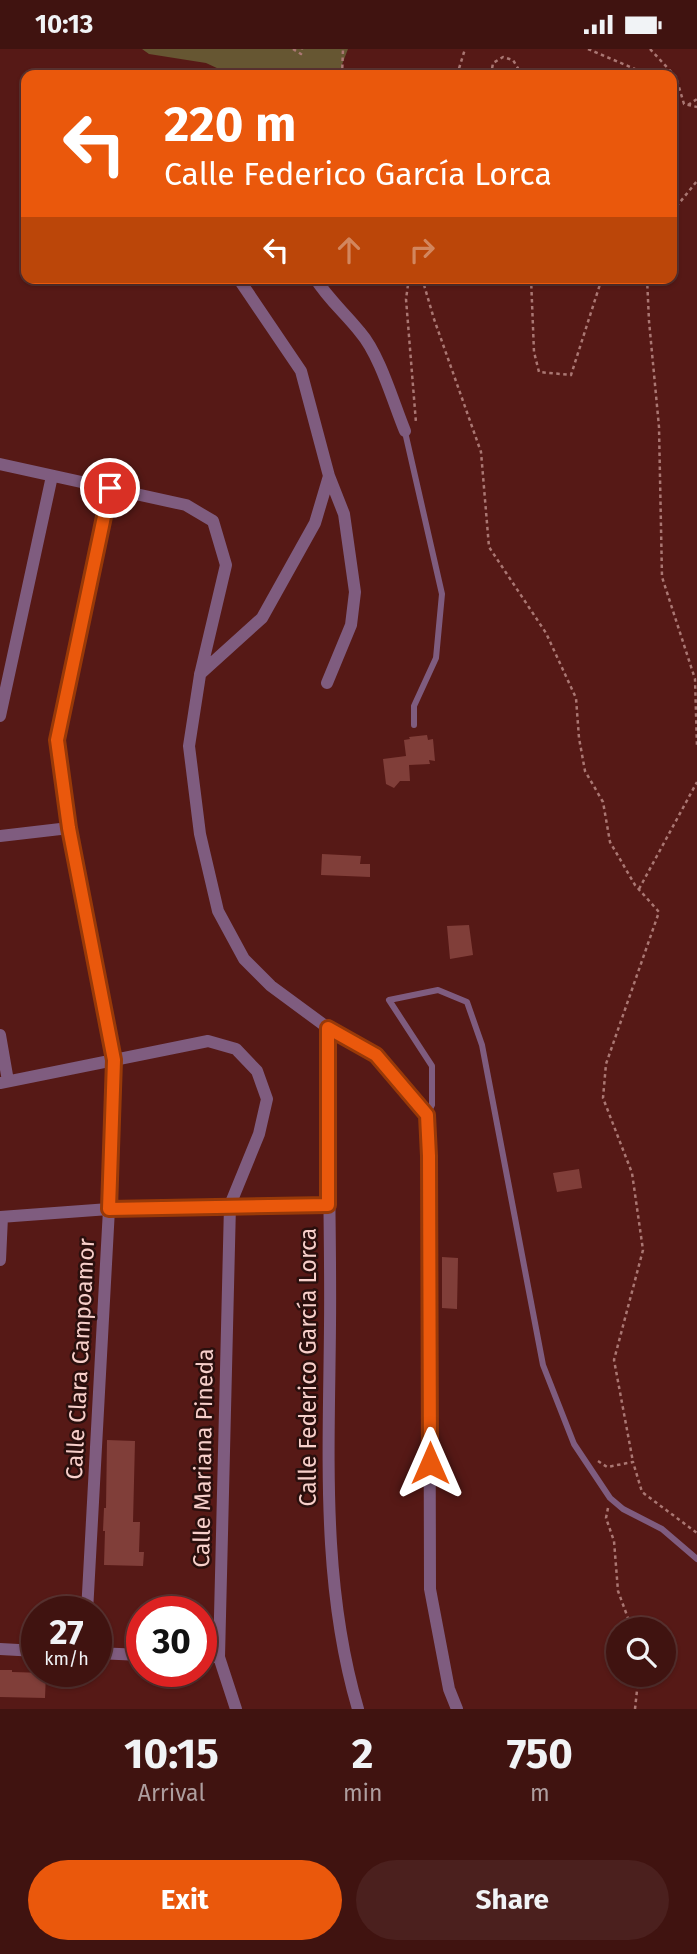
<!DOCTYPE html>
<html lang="en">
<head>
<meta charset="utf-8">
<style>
	body { margin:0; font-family:"Fira Sans",sans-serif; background:#4b201e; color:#f1f3f6; height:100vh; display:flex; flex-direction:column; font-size:26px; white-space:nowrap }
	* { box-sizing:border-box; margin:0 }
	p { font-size:23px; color:#ae9e9f }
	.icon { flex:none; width:38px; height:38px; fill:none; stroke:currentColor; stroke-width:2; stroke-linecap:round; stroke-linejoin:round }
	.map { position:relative; height:1660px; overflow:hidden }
	.sheet { display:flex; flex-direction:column; background:#401310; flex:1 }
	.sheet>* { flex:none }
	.hud { position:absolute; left:21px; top:21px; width:656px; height:214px; border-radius:14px; box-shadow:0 2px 5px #0004,0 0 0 2px #593230; background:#ea580c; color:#fff; overflow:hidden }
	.controls { position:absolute; left:606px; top:1568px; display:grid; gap:14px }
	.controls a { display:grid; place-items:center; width:70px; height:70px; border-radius:50%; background:#401310; box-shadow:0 2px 5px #0004,0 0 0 2px #593230; font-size:35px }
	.speed { position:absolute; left:21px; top:1547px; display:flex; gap:14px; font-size:35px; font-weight:700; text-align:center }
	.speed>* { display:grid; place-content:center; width:91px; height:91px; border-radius:50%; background:#401310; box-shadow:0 2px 5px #0004,0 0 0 2px #593230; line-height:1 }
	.speed small { font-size:18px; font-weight:400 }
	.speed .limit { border:10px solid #d22; background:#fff; color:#111 }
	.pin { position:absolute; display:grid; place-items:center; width:60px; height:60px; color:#fff; margin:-30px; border:4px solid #fff; border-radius:50%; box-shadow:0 2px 7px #0007 }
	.me { position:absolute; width:77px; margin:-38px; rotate:0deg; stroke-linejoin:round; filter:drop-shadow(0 0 5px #0008) }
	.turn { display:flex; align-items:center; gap:24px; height:147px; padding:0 28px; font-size:32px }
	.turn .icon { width:91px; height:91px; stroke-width:2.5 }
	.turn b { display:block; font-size:49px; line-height:60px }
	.lanes { display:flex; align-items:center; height:66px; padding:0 28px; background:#0003; justify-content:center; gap:35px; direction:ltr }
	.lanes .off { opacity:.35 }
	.eta { display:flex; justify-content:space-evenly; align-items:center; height:119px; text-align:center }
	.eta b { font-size:42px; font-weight:700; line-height:49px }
	.primary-button { display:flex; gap:14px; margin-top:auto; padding:14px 28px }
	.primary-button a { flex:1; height:80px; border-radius:42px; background:#ea580c; color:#fff; font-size:28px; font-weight:700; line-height:80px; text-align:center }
	.primary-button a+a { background:#4b201e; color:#f1f3f6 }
	.status { display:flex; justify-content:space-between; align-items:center; height:49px; padding:0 35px; background:#401310; direction:ltr }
	.status svg { height:19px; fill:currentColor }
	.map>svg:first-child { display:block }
	.green { fill:#665632 }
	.building { fill:#803e39 }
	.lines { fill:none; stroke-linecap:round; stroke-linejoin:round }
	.path { stroke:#aa7773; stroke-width:2.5; stroke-dasharray:3.5 3.5; stroke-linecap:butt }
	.service { stroke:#7f5c7f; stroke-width:6 }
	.minor { stroke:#7f5c7f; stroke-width:12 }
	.route-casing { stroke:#983908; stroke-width:18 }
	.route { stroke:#ea580c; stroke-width:12 }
	.labels { text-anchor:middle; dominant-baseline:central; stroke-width:5; stroke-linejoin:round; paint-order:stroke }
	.street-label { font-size:23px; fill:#f7cfca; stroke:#2a0f0d }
</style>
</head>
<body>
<div class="status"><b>10:13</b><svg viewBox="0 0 49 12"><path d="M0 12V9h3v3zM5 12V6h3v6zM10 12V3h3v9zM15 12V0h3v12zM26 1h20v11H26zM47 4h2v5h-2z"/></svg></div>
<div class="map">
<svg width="697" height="1660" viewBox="0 0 697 1660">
	<rect width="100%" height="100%" fill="#561916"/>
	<path class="green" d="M142 0H348L338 26H232L206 14 149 5Z"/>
	<path class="building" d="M427 686 428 691 433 690 435 712 429 711 430 715 409 716 410 732H400L394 739 386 735 383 710 406 707 404 691 410 690 409 688Z
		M322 805 361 807 360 815H370V828L321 826Z
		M469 876 473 906 450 910 447 877Z
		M579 1120 582 1139 557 1143 553 1124Z
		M442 1208 458 1209 457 1260 442 1259Z
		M107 1391 135 1392 133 1473H140L139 1503H144L143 1517 104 1516 105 1482H103L104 1459H106Z
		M0 1621H12V1623L46 1624 45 1649 0 1648Z"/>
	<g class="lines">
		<path class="path" d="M293 0 301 5 302 0
			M588 0 649 26
			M650 0 676 28 684 55 697 58
			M342 26 343 0
			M457 26 465 0
			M491 26 493 14 503 8 513 11 522 26
			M688 56 697 50
			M672 163 697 132
			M409 229 406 250 416 374
			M422 229 434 270 481 403 489 498 546 584 576 649 579 689 585 722 603 753 610 793 635 836 659 863 606 1015 603 1049 632 1124 643 1201 614 1311 633 1413
			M531 229 534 303 539 323 571 326 602 229
			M647 229 649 272 659 378 662 528 695 630 697 698
			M639 840 697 733
			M598 1412 607 1418 633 1413 642 1443 697 1484
			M608 1459 606 1469 614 1492 618 1542 632 1580
			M635 1660 638 1632 636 1626"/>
		<path class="service" d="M405 383 442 545 436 609 414 657V676
			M427 1066 432 1056V1017L389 951 438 941 467 953 482 996 543 1316 574 1395 610 1449 623 1460 662 1480 697 1510"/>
		<path class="minor" d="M315 229C328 250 345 264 360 283 380 306 393 353 405 382
			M0 415 186 456 213 472 226 516 200 626 189 697 200 785 218 862 244 910 271 937 328 979 376 1006 408 1042 427 1066 429 1107 430 1540 449 1640 457 1660
			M200 625 262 569 315 474 329 427 301 322 238 229
			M327 634 351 576 355 543 344 465 329 427
			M0 667 52 427
			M0 787 69 779
			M328 979C327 1078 331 1177 330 1276 329 1405 321 1534 358 1660
			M0 986 8 1032
			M0 1034 208 992 236 1000 257 1022 267 1050 259 1085 230 1156H328
			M0 1168 109 1160 230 1156 219 1608 236 1660
			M0 1211 2 1168
			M87 1563 109 1160 114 1011 69 779 57 691 110 439
			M0 1600 37 1602
			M96 1604 142 1606
			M201 1608H219"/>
	</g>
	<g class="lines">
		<g class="route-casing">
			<path id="route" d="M110 439 57 691 69 779 114 1011 109 1160 328 1156V979L376 1006 427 1066 429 1107 430 1414"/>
		</g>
		<use href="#route" class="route"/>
	</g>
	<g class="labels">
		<g class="street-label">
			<text transform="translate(80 1310) rotate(-87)">Calle Clara Campoamor</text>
			<text transform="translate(308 1318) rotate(-90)">Calle Federico García Lorca</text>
			<text transform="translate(203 1409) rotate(-89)">Calle Mariana Pineda</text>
		</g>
	</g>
</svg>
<div class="controls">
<a><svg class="icon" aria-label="search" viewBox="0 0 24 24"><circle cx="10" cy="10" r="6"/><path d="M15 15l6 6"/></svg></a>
</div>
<div class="speed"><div>27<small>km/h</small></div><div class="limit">30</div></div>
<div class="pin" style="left:110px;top:439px;background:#d93025"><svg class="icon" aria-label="arrive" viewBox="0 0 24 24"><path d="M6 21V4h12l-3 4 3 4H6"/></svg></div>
<svg class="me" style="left:430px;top:1414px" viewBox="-20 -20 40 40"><path d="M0-17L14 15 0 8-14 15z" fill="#ea580c" stroke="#fff" stroke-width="4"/></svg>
<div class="hud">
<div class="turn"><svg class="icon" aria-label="left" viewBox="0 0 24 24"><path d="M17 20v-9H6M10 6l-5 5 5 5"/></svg><div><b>220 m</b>Calle Federico García Lorca</div></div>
<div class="lanes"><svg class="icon" aria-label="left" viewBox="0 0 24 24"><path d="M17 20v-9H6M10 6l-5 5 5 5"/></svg><svg class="icon off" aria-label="ahead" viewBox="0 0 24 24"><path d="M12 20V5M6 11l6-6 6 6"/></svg><svg class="icon off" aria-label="right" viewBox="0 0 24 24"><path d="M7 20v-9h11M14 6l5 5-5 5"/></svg></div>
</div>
</div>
<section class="sheet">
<div class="eta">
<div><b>10:15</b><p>Arrival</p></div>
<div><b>2</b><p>min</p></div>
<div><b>750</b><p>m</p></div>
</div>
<div class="primary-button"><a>Exit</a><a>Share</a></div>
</section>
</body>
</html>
